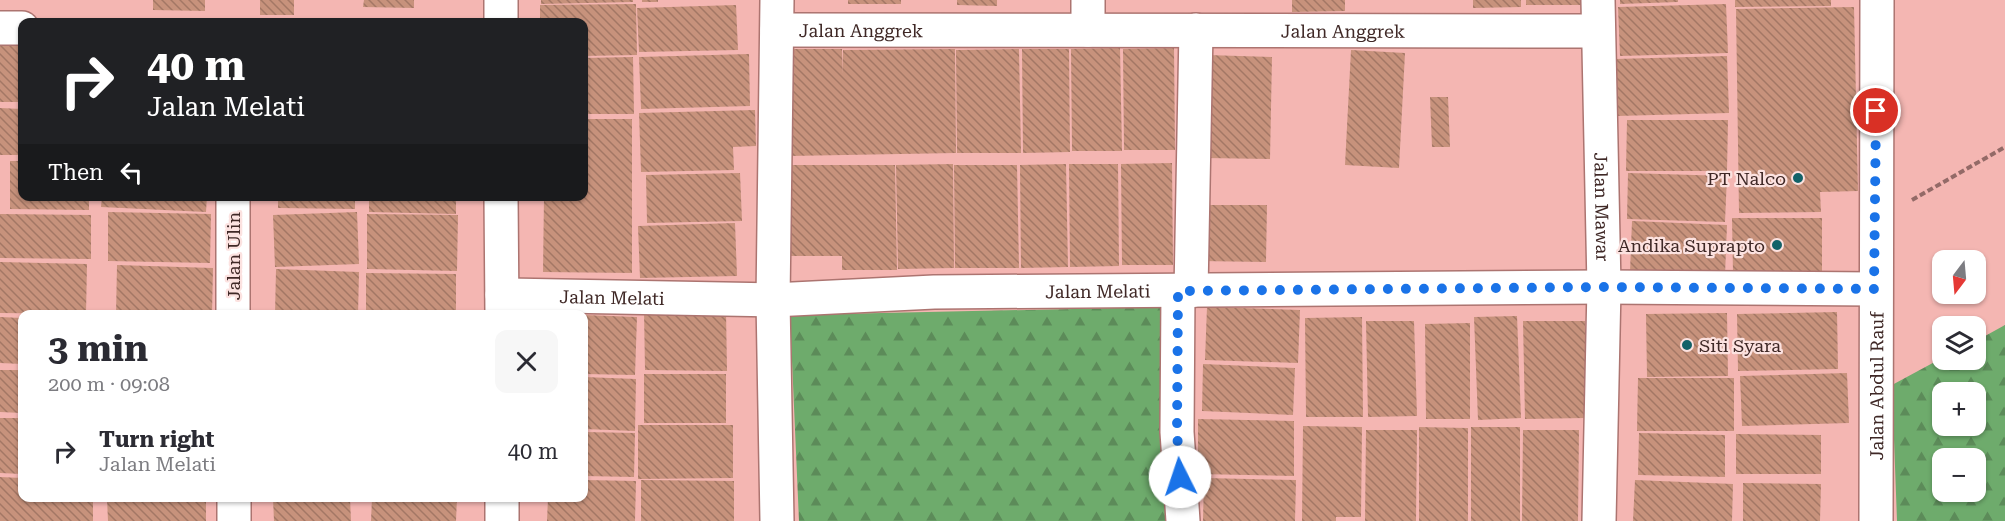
<!DOCTYPE html>
<html lang="en">
<head>
<meta charset="utf-8">
<style>
	body { margin:0; font-family:"Roboto Serif",serif; background:#f7f7f7; color:#2b2b33; height:100vh; display:flex; flex-direction:column; font-size:22px; white-space:nowrap }
	* { box-sizing:border-box; margin:0 }
	p { font-size:20px; color:#7c7c81 }
	.icon { flex:none; width:33px; height:33px; fill:none; stroke:currentColor; stroke-width:2; stroke-linecap:round; stroke-linejoin:round }
	.map { position:relative; flex:1; overflow:hidden }
	.sheet { position:absolute; left:18px; top:310px; width:570px; height:192px; display:flex; flex-direction:column; background:#fff; border-radius:12px; box-shadow:0 2px 4px #0004 }
	.sheet>* { flex:none }
	.top-card { position:absolute; left:18px; top:18px; width:570px; height:183px; border-radius:12px; box-shadow:0 2px 4px #0004; background:#202124; color:#fff; overflow:hidden }
	.needle { width:39px; rotate:196deg }
	.buttons { position:absolute; left:1932px; top:250px; display:grid; gap:12px }
	.buttons a { display:grid; place-items:center; width:54px; height:54px; border-radius:12px; background:#fff; box-shadow:0 2px 4px #0004; font-size:30px }
	.pin { position:absolute; display:grid; place-items:center; width:51px; height:51px; color:#fff; margin:-26px; border:3px solid #fff; border-radius:50%; box-shadow:0 2px 6px #0007 }
	.me { position:absolute; width:66px; margin:-33px; rotate:356deg; stroke-linejoin:round; filter:drop-shadow(0 0 4px #0008) }
	.turn { display:flex; align-items:center; gap:21px; height:126px; padding:0 30px; font-size:27px }
	.turn .icon { width:78px; height:78px; stroke-width:2.5 }
	.turn b { display:block; font-size:42px; line-height:51px }
	.then { display:flex; align-items:center; height:57px; padding:0 30px; background:#0003; gap:12px; font-size:22px }
	.round { display:grid; place-items:center; flex:none; width:63px; height:63px; border-radius:12px; background:#f7f7f7 }
	.headline { display:flex; align-items:center; justify-content:space-between; height:102px; padding:0 30px }
	h1 { font-size:36px; font-weight:700; line-height:45px }
	ul { padding:0; list-style:none }
	li { display:flex; align-items:center; gap:18px; height:78px; padding:0 30px }
	li div { flex:1 }
	li b { display:block; font-size:22px }
	li em { font-style:normal }
	.map>svg:first-child { display:block }
	.forest { fill:url(#forest-firs); fill-rule:evenodd }
	.building { fill:url(#building-back-hatch) }
	.lines { fill:none; stroke-linecap:round; stroke-linejoin:round }
	.minor-casing { stroke:#ac7470; stroke-width:36 }
	.path { stroke:#936a67; stroke-width:4; stroke-dasharray:6 3; stroke-linecap:butt }
	.minor { stroke:#fff; stroke-width:33 }
	.route { stroke:#1a73e8; stroke-width:10; stroke-dasharray:0 18 }
	.poi-dot { fill:#126268; stroke:#fce2e0; stroke-width:2 }
	.labels { text-anchor:middle; dominant-baseline:central; stroke-width:4.5; stroke-linejoin:round; paint-order:stroke }
	.street-label { font-size:18px; fill:#3f2826; stroke:#fce2e0 }
	.poi-label { font-size:18px; fill:#3f2826; stroke:#fce2e0; text-anchor:end }
</style>
</head>
<body>
<div class="map">
<svg width="2005" height="521" viewBox="0 0 2005 521">
	<defs>
		<pattern id="forest-firs" width="22" height="20" patternUnits="userSpaceOnUse" patternTransform="scale(1.5)"><rect width="22" height="20" fill="#6eab6c"/><path d="M5 1l3.5 6h-7zM16 11l3.5 6h-7z" fill="#5c8b59"/></pattern>
		<pattern id="building-back-hatch" width="6" height="6" patternUnits="userSpaceOnUse" patternTransform="scale(1.5)"><rect width="6" height="6" fill="#c7927c"/><path d="M-1 5l2 2M0 0l6 6M5-1l2 2" fill="none" stroke="#a37765"/></pattern>
	</defs>
	<rect width="100%" height="100%" fill="#f4b6b2"/>
	<path class="forest" d="M1164 307 1168 521H799L790 315Z
		M2005 325V521H1897L1892 385 1942 358 1976 360V341ZM1942 393H1976V426H1942ZM1942 459H1976V492H1942Z"/>
	<path class="building" d="M153 0H205V11L153 10Z
		M260 0H294V15H260Z
		M364 0H414V8L363 7Z
		M541 0H633V2L541 4Z
		M642 0H658V2H642Z
		M848 0H901V4H848Z
		M957 0H997V6L957 5Z
		M1292 0H1345V11L1292 12Z
		M1473 0H1521V7L1473 8Z
		M1526 0H1581V5H1526Z
		M1620 0H1678V2L1620 4Z
		M1735 0H1831V6L1735 7Z
		M636 4 637 55 584 56V22H540V5Z
		M1726 4 1728 53 1620 56 1618 7Z
		M736 5 738 50 639 52 637 8Z
		M1854 7 1858 191 1820 192 1821 212 1739 213 1736 9Z
		M0 46H22V102H0Z
		M1120 48 1122 151H1072L1071 49Z
		M1174 48 1175 150H1124L1123 49Z
		M788 49H842V74L843 50 955 49 956 153 789 156Z
		M1019 49 1021 153H957L956 50Z
		M1022 49H1069L1070 152 1023 153Z
		M1351 50 1405 53 1399 168 1345 165Z
		M749 54 750 106 641 109 639 57Z
		M1207 55 1272 57 1270 159 1205 158Z
		M1727 56 1729 113 1617 116 1615 59Z
		M633 57 634 114H584V58Z
		M1430 97H1448L1450 147H1432Z
		M0 108 22 109V155H0Z
		M755 110 756 146 733 147 734 170 641 172 639 113Z
		M584 119H632V273L543 272 544 196H584Z
		M1627 120H1728L1727 171H1626Z
		M10 161H22V196H89V210L10 209Z
		M1172 163 1173 265H1122L1121 164Z
		M953 164 954 268 898 269 896 165Z
		M1066 164 1068 267 1021 268 1020 165Z
		M1069 164H1118L1119 266 1070 267Z
		M786 165H895L897 270H842V256H786Z
		M954 165H1017L1019 268H955Z
		M740 173 742 221 647 223 646 175Z
		M1628 173 1727 176 1725 222 1627 219Z
		M102 196H207L206 212 101 207Z
		M278 196H355V209L278 208Z
		M369 196H456V214L369 212Z
		M1200 205H1267L1266 262 1199 261Z
		M108 212 211 214 210 263 108 261Z
		M357 212 359 264 275 267 273 215Z
		M0 214 91 215V259L0 258Z
		M367 214 458 215 457 271 367 269Z
		M1732 218H1822V272L1733 273Z
		M1632 221 1727 225 1725 275 1630 272Z
		M735 223 737 276 640 278 638 226Z
		M0 262 87 264 86 314 0 313Z
		M117 265 213 268 212 315H116Z
		M276 269 359 272 358 315H275Z
		M366 273 456 274V315H366Z
		M1207 307 1300 310 1298 363 1205 360Z
		M644 311H726L727 371 645 370Z
		M1837 312 1838 369 1738 371 1737 314Z
		M1727 313 1728 376 1647 377 1646 314Z
		M584 315 637 317 635 375 584 374Z
		M1517 316 1521 418 1478 420 1474 317Z
		M0 317 22 318V364L0 363Z
		M1362 317 1363 417H1306L1305 318Z
		M1366 321H1414L1417 416 1368 417Z
		M1523 321H1585L1586 418 1525 419Z
		M1470 323V419H1426L1425 324Z
		M1203 364 1295 368 1293 415 1202 411Z
		M0 370H22V413L0 412Z
		M1847 373 1849 423 1742 426 1740 376Z
		M644 374H726V423H644Z
		M584 377 636 379 635 431 584 429Z
		M1638 378H1734V431H1637Z
		M0 418H22V474L0 473Z
		M1198 419 1294 421V476L1198 474Z
		M638 425H733V478L638 479Z
		M1303 426 1362 427 1361 517H1336V521H1302Z
		M1419 427 1468 428V521H1419Z
		M1471 427H1520V521H1471Z
		M1366 430H1417L1416 521H1365Z
		M1523 430H1579L1578 521H1522Z
		M584 432 635 433 634 477 584 476Z
		M1639 433 1725 435V477L1638 475Z
		M1736 434 1821 435V474H1736Z
		M0 477 22 478V498H93V521H0Z
		M1204 478 1296 480 1295 521H1203Z
		M584 480 636 481 635 521H547L548 498H584Z
		M641 480 734 481V521H641Z
		M1635 480 1733 484 1732 521H1633Z
		M1743 483 1821 484 1820 521H1743Z
		M107 498H206V521H108Z
		M273 498H350L351 521H274Z
		M372 498H457L456 521H371Z"/>
	<g class="lines">
		<g class="minor-casing">
			<g id="minor">
				<path d="M501 0V22"/>
				<path d="M1088 0V30"/>
				<path id="s1" d="M1598 0 1604 287 1599 521"/>
				<path d="M0 28H22"/>
				<path id="s2" d="M777 30 1598 31"/>
				<path d="M233 196V315"/>
				<path d="M501 196 502 315"/>
				<path d="M1178 291 1177 432 1183 521"/>
				<path d="M1191 291 1196 30"/>
				<path id="s3" d="M502 295 773 300 934 292 1604 287 1874 289"/>
				<path d="M234 498V521"/>
				<path d="M502 498V521"/>
				<path d="M777 521 773 300 777 0"/>
				<path id="s4" d="M1876 521 1877 0"/>
			</g>
		</g>
		<path class="path" d="M1912 200 2005 147"/>
		<use href="#minor" class="minor"/>
	</g>
	<g class="lines">
		<path class="route" d="M1180 477 1177 432 1178 291 1604 287 1874 289 1876 111"/>
	</g>
	<g class="poi-dot">
		<circle cx="1798" cy="178" r="6"/>
		<circle cx="1777" cy="245" r="6"/>
		<circle cx="1687" cy="345" r="6"/>
	</g>
	<g class="labels">
		<g class="street-label">
			<text stroke="none"><textPath href="#s2" startOffset="84">Jalan Anggrek</textPath></text>
			<text stroke="none"><textPath href="#s2" startOffset="566">Jalan Anggrek</textPath></text>
			<text stroke="none"><textPath href="#s1" startOffset="207">Jalan Mawar</textPath></text>
			<text transform="translate(233 256) rotate(-90)">Jalan Ulin</text>
			<text stroke="none"><textPath href="#s3" startOffset="596">Jalan Melati</textPath></text>
			<text stroke="none"><textPath href="#s3" startOffset="110">Jalan Melati</textPath></text>
			<text stroke="none"><textPath href="#s4" startOffset="135">Jalan Abdul Rauf</textPath></text>
		</g>
		<g class="poi-label">
			<text x="1786" y="178">PT Nalco</text>
			<text x="1765" y="245">Andika Suprapto</text>
			<text x="1699" y="345" text-anchor="start">Siti Syara</text>
		</g>
	</g>
</svg>
<div class="buttons">
<a><svg class="needle" viewBox="-14 -14 28 28"><path d="M0-13l5 13h-10z" fill="#e53935"/><path d="M0 13l5-13h-10z" fill="#7c7c81"/></svg></a>
<a><svg class="icon" aria-label="layers" viewBox="0 0 24 24"><path d="M12 4l9 5-9 5-9-5zM3 14l9 5 9-5"/></svg></a>
<a>+</a>
<a>−</a>
</div>
<div class="pin" style="left:1876px;top:111px;background:#d93025"><svg class="icon" aria-label="arrive" viewBox="0 0 24 24"><path d="M6 21V4h12l-3 4 3 4H6"/></svg></div>
<svg class="me" style="left:1180px;top:477px" viewBox="-20 -20 40 40"><circle r="19" fill="#fff"/><path d="M0-13L10 11 0 6-10 11z" fill="#1a73e8"/></svg>
<div class="top-card">
<div class="turn"><svg class="icon" aria-label="right" viewBox="0 0 24 24"><path d="M7 20v-9h11M14 6l5 5-5 5"/></svg><div><b>40 m</b>Jalan Melati</div></div>
<div class="then">Then<svg class="icon" aria-label="left" viewBox="0 0 24 24"><path d="M17 20v-9H6M10 6l-5 5 5 5"/></svg></div>
</div>
<section class="sheet">
<div class="headline"><div><h1>3 min</h1><p>200 m · 09:08</p></div><a class="round"><svg class="icon" aria-label="close" viewBox="0 0 24 24"><path d="M6 6l12 12M18 6L6 18"/></svg></a></div>
<ul>
<li><svg class="icon" aria-label="right" viewBox="0 0 24 24"><path d="M7 20v-9h11M14 6l5 5-5 5"/></svg><div><b>Turn right</b><p>Jalan Melati</p></div><em>40 m</em></li>
</ul>
</section>
</div>
</body>
</html>
